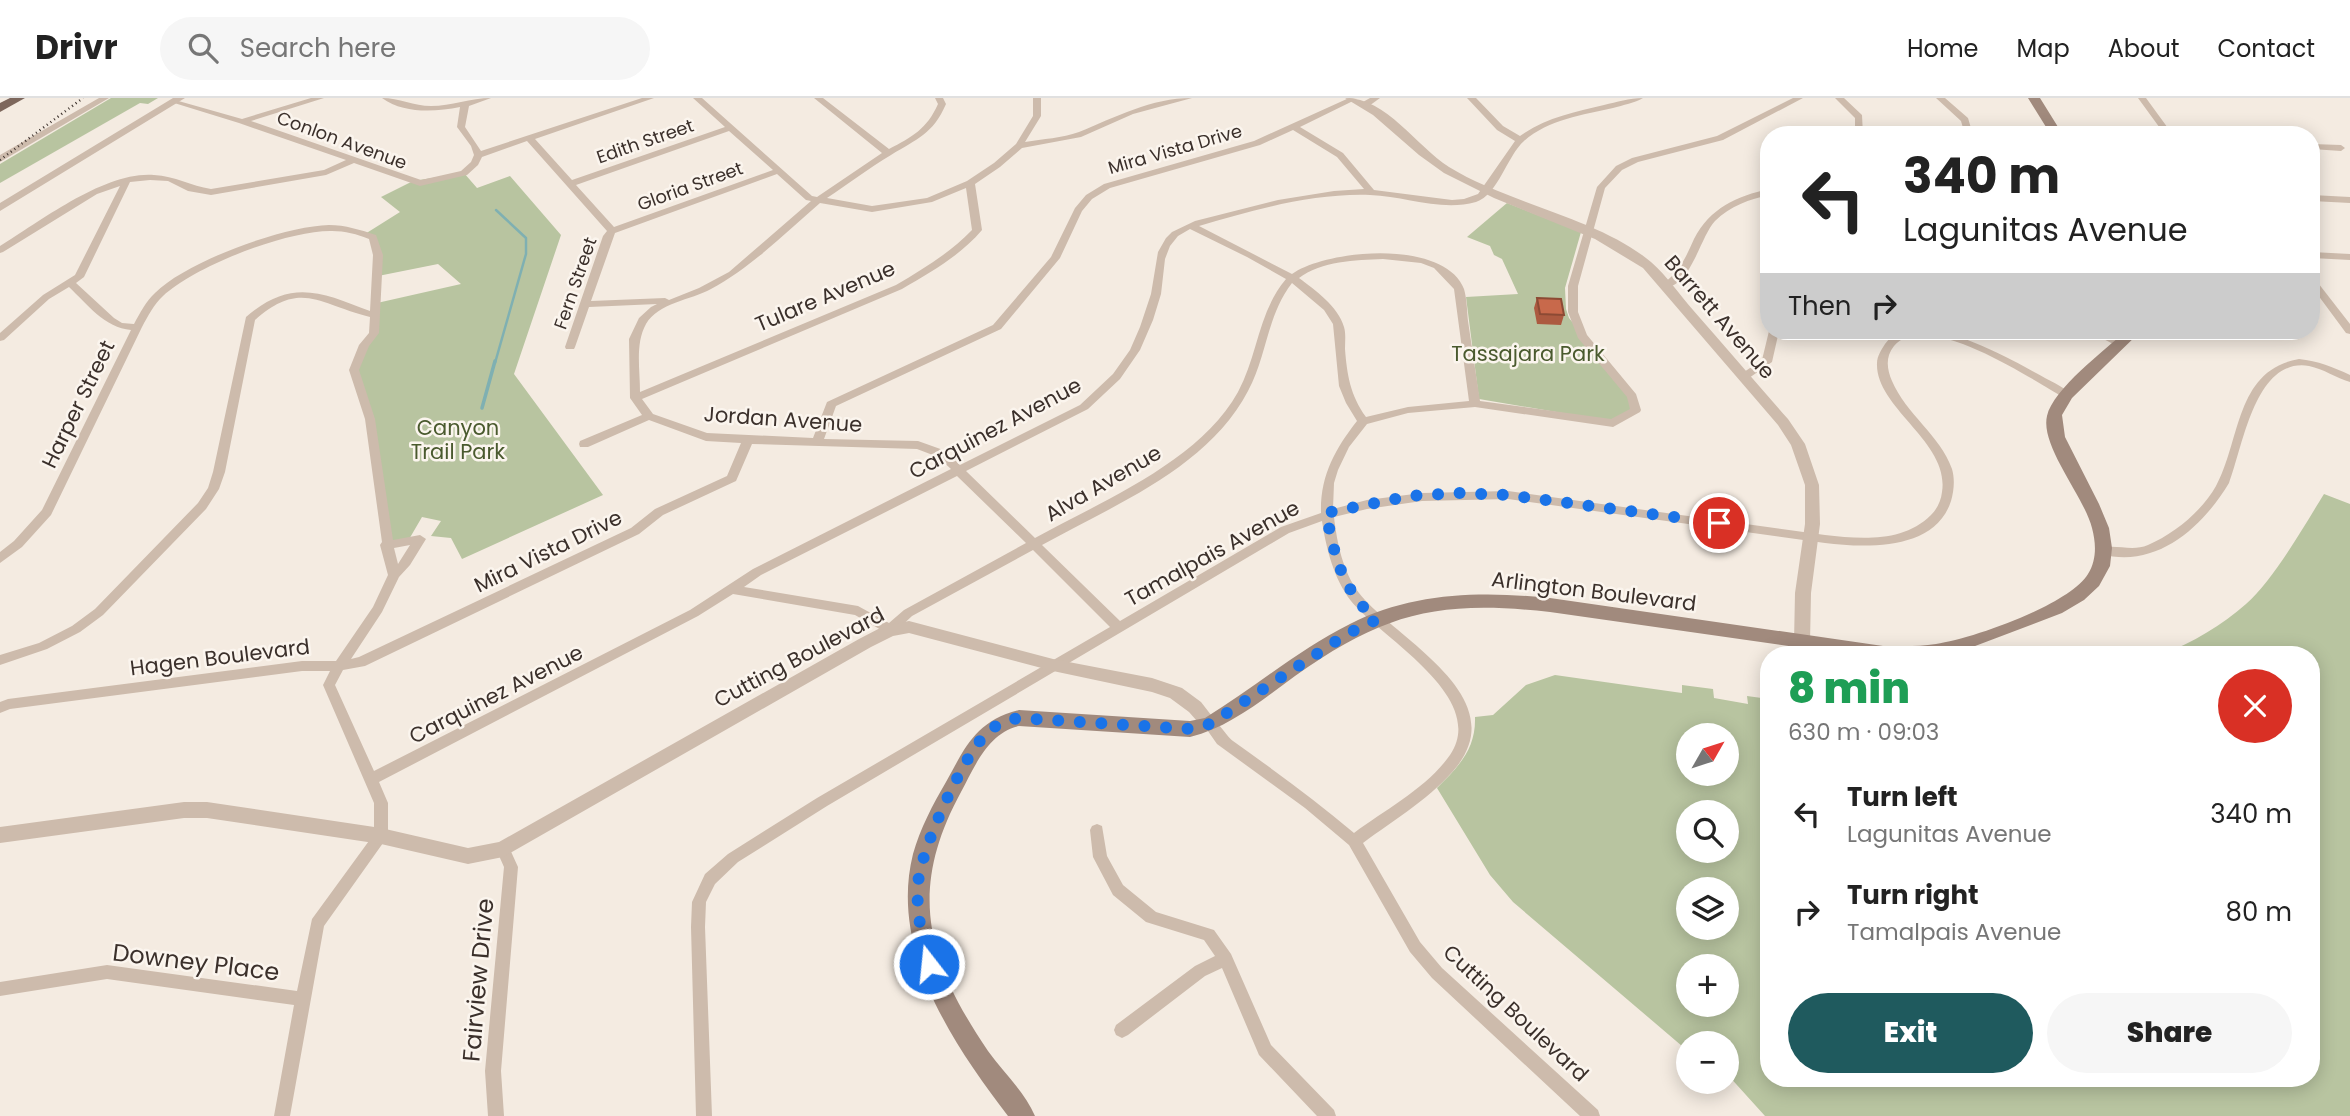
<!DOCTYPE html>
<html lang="en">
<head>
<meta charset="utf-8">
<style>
	body { margin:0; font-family:Poppins,sans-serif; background:#f6f6f6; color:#222; height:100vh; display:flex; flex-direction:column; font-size:26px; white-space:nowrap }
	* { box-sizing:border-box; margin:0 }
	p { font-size:23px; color:#767676 }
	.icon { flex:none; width:38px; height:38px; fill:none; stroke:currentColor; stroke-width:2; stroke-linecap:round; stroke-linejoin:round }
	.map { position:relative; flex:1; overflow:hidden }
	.details { position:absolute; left:1760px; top:548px; width:560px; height:441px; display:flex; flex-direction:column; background:#fff; border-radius:28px; box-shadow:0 4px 18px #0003 }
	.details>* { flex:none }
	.guide { position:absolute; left:1760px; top:28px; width:560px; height:214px; border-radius:28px; box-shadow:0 4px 18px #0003; background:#fff; color:#222; overflow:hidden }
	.needle { width:46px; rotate:51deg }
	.controls { position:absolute; left:1676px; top:625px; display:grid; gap:14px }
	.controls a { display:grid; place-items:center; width:63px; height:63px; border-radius:50%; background:#fff; box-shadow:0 4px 18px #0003; font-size:35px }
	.pin { position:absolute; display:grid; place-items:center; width:60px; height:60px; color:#fff; margin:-30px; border:4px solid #fff; border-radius:50%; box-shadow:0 2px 7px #0007 }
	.me { position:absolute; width:77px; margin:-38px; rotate:344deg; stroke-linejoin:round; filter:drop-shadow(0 0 5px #0008) }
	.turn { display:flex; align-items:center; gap:24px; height:147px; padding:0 28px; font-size:32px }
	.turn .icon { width:91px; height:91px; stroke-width:2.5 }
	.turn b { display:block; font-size:49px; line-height:60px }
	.then { display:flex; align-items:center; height:66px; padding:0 28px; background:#0003; gap:14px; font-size:26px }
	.round { display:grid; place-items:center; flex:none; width:74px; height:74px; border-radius:37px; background:#f6f6f6 }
	.summary { display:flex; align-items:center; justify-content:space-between; height:119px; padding:0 28px }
	h1 { font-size:42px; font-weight:800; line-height:52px; color:#1e9e55 }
	.action { display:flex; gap:14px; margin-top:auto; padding:14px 28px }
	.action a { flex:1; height:80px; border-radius:42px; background:#1f5a5e; color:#fff; font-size:28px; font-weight:800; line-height:80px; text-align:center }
	.action a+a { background:#f6f6f6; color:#222 }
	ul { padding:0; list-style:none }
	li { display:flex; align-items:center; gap:21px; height:98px; padding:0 28px }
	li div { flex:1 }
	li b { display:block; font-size:26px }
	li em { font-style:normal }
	header { display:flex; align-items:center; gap:42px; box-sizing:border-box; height:98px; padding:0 35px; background:#fff; border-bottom:2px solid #e0e0e0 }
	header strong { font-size:33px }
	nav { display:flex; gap:38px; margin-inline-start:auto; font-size:24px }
	.search { width:490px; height:63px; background:#f6f6f6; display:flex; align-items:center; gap:18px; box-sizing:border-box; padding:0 24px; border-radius:38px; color:#767676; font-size:26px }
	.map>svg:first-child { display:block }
	.green { fill:#b8c4a0; fill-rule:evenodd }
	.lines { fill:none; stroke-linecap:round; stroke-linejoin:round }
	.stream-far1 { stroke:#7fb0b2; stroke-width:2.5 }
	.stream { stroke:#7fb0b2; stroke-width:3.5 }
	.minor { fill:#cdbbac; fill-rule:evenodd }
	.tertiary { fill:#cdbbac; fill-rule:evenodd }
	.secondary { fill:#a18a7d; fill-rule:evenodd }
	.primary { fill:#7d675c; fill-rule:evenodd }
	.rail { stroke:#3b302b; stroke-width:2.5; stroke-dasharray:1 3.5; stroke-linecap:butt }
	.wall { fill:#ac5a40 }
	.building { fill:#c8694b; stroke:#8c4a34; stroke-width:2 }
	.route { stroke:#1a73e8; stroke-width:12; stroke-dasharray:0 21.6 }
	.labels { text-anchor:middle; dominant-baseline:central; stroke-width:5; stroke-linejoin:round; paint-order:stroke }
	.far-street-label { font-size:18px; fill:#3b302b; stroke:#fbf5ee }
	.street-label { font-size:21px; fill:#3b302b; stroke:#fbf5ee }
	.park-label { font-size:21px; fill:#4a5a2e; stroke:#fbf5ee }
	.near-street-label { font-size:24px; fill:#3b302b; stroke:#fbf5ee }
</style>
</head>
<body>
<header>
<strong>Drivr</strong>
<div class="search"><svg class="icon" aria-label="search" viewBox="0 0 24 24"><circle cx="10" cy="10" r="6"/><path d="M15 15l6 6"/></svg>Search here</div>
<nav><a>Home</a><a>Map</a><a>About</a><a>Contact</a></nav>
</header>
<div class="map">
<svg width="2350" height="1018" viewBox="0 0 2350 1018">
	<rect width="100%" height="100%" fill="#f4ebe1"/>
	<path class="green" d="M111 0H158L148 6 140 5 0 85V66Z
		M464 75 477 90 510 78 561 137 514 276 603 397 462 461 451 440 431 438 441 423 422 419 408 443 386 447 371 323 354 272 375 235 377 205 461 186 438 166 378 178 373 139 365 136 400 114 381 99 413 83Z
		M1507 105 1581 134 1565 190 1566 211 1569 220 1624 287 1632 310 1621 321 1603 322 1479 301 1466 199 1518 196 1502 161 1494 157 1490 148 1467 139Z
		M2324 396 2350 406V1018H1765L1727 976V945H1689V954L1513 804 1490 777 1437 690C1459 668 1476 651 1475 619L1493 617 1526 587 1555 577 1682 595V587L1713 591 1714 600 1748 606 1747 598 1769 601V980H2312V556H2163C2192 545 2222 527 2246 506 2273 483 2304 428 2324 396ZM1689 637H1727V676H1689ZM1689 714H1727V752H1689ZM1689 791H1727V830H1689ZM1689 868H1727V906H1689Z"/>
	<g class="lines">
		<path class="stream-far1" d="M495 265 526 156V140L496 112"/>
		<path class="stream" d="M482 310 495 263"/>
		<path class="minor" d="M99 0H109L0 64V57Z
			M311 0H324L251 23 421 82 461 73 471 64 474 57 471 48 457 29 460 9C435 14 404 16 382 0 399 0 414 8 431 8 451 8 471 0 491 0L469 8 465 29 481 53 642 0H654L535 41 572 82 725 29 693 0H702L812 98 817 99 882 55 814 0H823L889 51C912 39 927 31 938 6L935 0H943L946 6C933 36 917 41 891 57 869 70 848 86 827 100L872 108 927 100 967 83 994 65 1016 46 1033 18V0H1041V18L1025 44C1043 41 1062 40 1079 34 1116 19 1151 0 1192 0L1133 16 1081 39 1022 50 1000 69 975 86 982 132C960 158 931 174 902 191L642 301 653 316 707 335 813 340 827 304 993 227 1051 159 1075 110 1086 97 1104 86 1254 43 1349 0 1357 1 1300 29 1343 55 1374 92 1452 102 1464 101 1478 96 1515 43 1497 32 1467 0H1476L1503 28 1520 38C1545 20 1574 14 1604 7 1617 4 1629 0 1643 0 1635 5 1623 7 1613 10 1583 17 1549 21 1524 43 1507 58 1498 97 1476 104 1441 114 1405 98 1370 97 1313 95 1253 112 1199 128L1292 176C1327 151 1445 141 1464 191 1467 201 1467 214 1468 223 1472 250 1476 277 1480 303L1611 321 1630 311 1627 299 1578 240 1568 214V188L1597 89 1616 68 1632 60 1717 38 1793 0H1803L1723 42 1638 64 1622 72 1605 90 1578 188V214L1587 237 1636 296 1641 312 1640 314 1613 329 1475 309 1408 315 1367 326 1349 349 1338 372 1334 385 1333 411 1367 402 1422 395 1508 393 1825 437C1860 441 1903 445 1931 417 1937 411 1941 403 1942 394 1950 344 1875 310 1877 265 1877 258 1882 251 1885 246 1914 206 2005 258 2036 275 2048 282 2063 288 2072 297L2071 299H2063C2031 281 1926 210 1894 248 1885 259 1887 271 1892 283 1906 316 1940 337 1952 371 1955 381 1954 393 1951 403 1935 453 1866 450 1825 445L1508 401 1422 403 1367 411 1334 419C1337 445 1343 474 1359 495 1394 540 1511 596 1458 667 1433 699 1395 721 1363 745L1420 844 1442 870 1598 1012 1600 1018H1580L1432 880 1410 854 1349 747 1305 710 1217 646 1203 626 1205 622C1218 619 1224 636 1233 643 1275 673 1315 702 1354 735 1386 711 1427 690 1450 657 1489 599 1381 540 1351 503 1334 481 1326 450 1322 423L1289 435 827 708 738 764 715 786 706 804 705 829 712 1018H696L691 829 692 804 705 776 728 756 817 700 1110 529 1033 452 912 518 894 535 890 537 855 517 733 496 698 518 379 684 388 705V738L324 828 290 1018H274L294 907 107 881 0 898V884L107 867 297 893 312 821 374 736V705L323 587 330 573H302L10 611 0 615V604L8 601 302 563H336L373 509 388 477 380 447 382 444 365 321 349 272 359 247 369 235 370 219C320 207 301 181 255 222L225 374 219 391 206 411 103 517 80 534 47 551 0 567V557L39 545 72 528 95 511 198 405 208 390 213 374 246 219C291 180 321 194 370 213L373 157 369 141C357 136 345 133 332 133 288 132 195 168 163 198 154 206 148 218 142 229L51 417 22 449 0 465V454L14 443 42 412 131 232C105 230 87 206 69 189L49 201 4 242 0 243V235L43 197 75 177 120 88 97 96 3 154 0 155V148C41 123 105 73 154 77 175 78 191 88 211 91L324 72 346 62 239 25 171 4 175 2 242 21ZM1293 32 1337 59 1364 91 1334 93 1278 102 1195 123 1172 134 1166 140 1158 154 1151 196 1140 229 1130 252 1113 276 1080 307 960 367 946 353 918 343 824 341 836 308 1001 231 1060 160 1082 113 1092 101 1110 90 1260 47ZM729 33 773 72 614 129 576 87ZM527 43 607 133 603 138 565 249 566 251H574L575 249 589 209 657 206 651 209 639 220 629 241 630 300 642 317 580 343 579 346 580 349H588L649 322 706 343 741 345 727 378 655 411 631 430 359 559 351 561 382 514 399 479 410 467 426 441 420 437 393 442 375 321 359 272 369 248 379 235 383 157 376 137C361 132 345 127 329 127 284 128 187 163 155 195 146 203 140 215 134 226L122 225 114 220 76 185 84 179 130 84 150 82 168 83 188 93 211 97 326 77 354 65 420 88 467 77 478 67 482 59ZM777 76 806 102 811 103 729 174 699 190 669 202 665 200 591 203 615 135ZM966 90 972 132C950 155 923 171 896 187L640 294C640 271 635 246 646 226 658 205 691 202 711 191 752 169 785 135 820 105L872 114 932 104ZM1190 131 1247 159 1286 181C1258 214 1258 257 1238 294 1199 364 1102 403 1035 440L966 373 1088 311 1120 281 1140 252 1153 222 1161 196 1165 161 1170 148 1178 138ZM1383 161 1421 165 1434 170 1454 191 1469 303 1408 309 1366 319C1350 297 1347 276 1345 251 1345 244 1346 235 1344 229 1338 208 1315 192 1299 180 1322 163 1355 162 1383 161ZM1292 185 1324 212 1333 226 1339 288 1346 305 1357 323C1335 351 1320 378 1321 415L1281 429 1120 523 1042 447C1114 407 1208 370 1248 293 1267 258 1267 217 1292 185ZM752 346 917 351 938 359 951 371 753 471 690 512 374 673 335 587 343 572 365 568 639 436 663 417 736 383ZM957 378 1026 445 904 512 889 525 858 508 744 489 761 477ZM410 447 398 466 394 450Z
			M1370 0H1380L1369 8H1363V4Z
			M1835 0H1844L1862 17 1863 37H1855V20Z
			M1936 0H1945L1968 20 1973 37H1965L1961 23Z
			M2138 0H2146L2173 37H2165Z
			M2312 46 2341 47 2345 50 2341 53 2312 51Z
			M1769 91V97C1750 101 1730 108 1715 123 1700 139 1690 191 1664 189V185C1680 173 1686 159 1694 141 1710 110 1737 98 1769 91Z
			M2312 97 2350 99V105L2312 103Z
			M2312 154 2350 156V162L2312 160Z
			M2312 180 2315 181 2350 226V236L2346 235 2312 189Z
			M1769 233H1779L1772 264 1749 280H1741V276L1762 262Z
			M2088 233H2101L2126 246 2125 248H2117Z
			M2299 261C2318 263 2333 269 2350 277V284C2336 280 2324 271 2309 268 2255 259 2243 349 2229 385 2202 430 2156 471 2101 456L2099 453 2101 450C2117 446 2132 454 2148 447 2174 436 2202 413 2216 388 2241 342 2235 272 2299 261Z
			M1097 726 1102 728 1107 758 1123 787 1156 814 1214 832 1231 856 1271 947 1334 1012 1336 1018H1317L1259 957 1222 870 1205 878 1128 937 1122 940 1116 937 1114 932 1116 927 1195 868 1215 858 1204 842 1146 824 1113 797 1093 759 1090 732 1092 728Z
			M503 745 508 747 518 769 501 973 504 1018H488L485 973 504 769 496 751 498 747Z"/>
		<path class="tertiary" d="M173 0H185L0 113V105Z
			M1345 0C1387 0 1416 48 1449 69 1509 106 1599 120 1651 164 1667 178 1680 197 1693 212 1725 248 1756 285 1788 321L1805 346 1819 387 1820 426 1811 495 1810 544 1808 548H1796L1794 544 1795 495 1805 426V387L1791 347 1778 327 1643 170 1595 141 1494 100 1444 75 1419 57 1373 17Z
			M909 523 1053 561 1152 580 1182 590 1201 604 1218 626 1216 631 1210 633 1204 631 1189 614 1170 600 1152 594 1053 573 909 535 893 538 871 549 503 759 468 766 381 746 207 720H184L0 745V729L184 704H207L381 730 468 750 499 744 859 541 884 528Z"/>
		<path class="secondary" d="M2028 0H2040L2063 37H2051Z
			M2126 233H2141L2072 300 2062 317 2065 339 2099 406 2109 430 2112 450 2110 468 2099 488 2084 502 2062 515 1954 556H1845L1550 514C1439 502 1386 514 1295 578 1262 602 1230 629 1190 639L1019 628C988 635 975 668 961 694 907 793 927 863 988 953 1003 974 1025 994 1035 1018H1008C953 946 889 852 913 756 920 731 933 706 946 684 966 648 976 623 1019 612L1190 623 1205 620C1254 590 1298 552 1350 526 1412 494 1482 493 1550 500L1883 548C1901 548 1918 549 1936 546 1972 541 2069 507 2088 476 2097 462 2096 445 2092 430 2084 398 2040 348 2047 318 2053 291 2105 252 2126 233Z"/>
		<path class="primary" d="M10 0H25L0 14V5Z"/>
		<path class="rail" d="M0 62 83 0"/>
	</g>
	<path class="wall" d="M1537 200 1564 217 1561 227 1537 226 1534 210Z"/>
	<path class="building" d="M1537 200 1561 201 1564 217 1540 216Z"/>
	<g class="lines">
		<path class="route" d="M929 866C922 839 916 815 918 787 919 755 963 658 986 636 995 627 1006 622 1019 620L1190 631 1210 626 1347 536 1376 522C1341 490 1335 459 1326 415L1410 398 1458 395 1508 397 1719 425"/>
	</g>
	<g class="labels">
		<g class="far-street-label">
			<text transform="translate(342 42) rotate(20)">Conlon Avenue</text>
			<text transform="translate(645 43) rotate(-19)">Edith Street</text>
			<text transform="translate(1175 51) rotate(-16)">Mira Vista Drive</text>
			<text transform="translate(690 88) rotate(-20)">Gloria Street</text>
			<text transform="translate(575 185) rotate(-71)">Fern Street</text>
		</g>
		<g class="street-label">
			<text transform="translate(825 198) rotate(-23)">Tulare Avenue</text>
			<text transform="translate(1720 219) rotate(49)">Barrett Avenue</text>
			<text transform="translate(78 306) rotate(-64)">Harper Street</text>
			<text transform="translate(783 321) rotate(4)">Jordan Avenue</text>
			<text transform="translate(995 330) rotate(-28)">Carquinez Avenue</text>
			<text transform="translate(1103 385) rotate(-30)">Alva Avenue</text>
			<text transform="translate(548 453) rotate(-26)">Mira Vista Drive</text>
			<text transform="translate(1212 455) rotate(-29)">Tamalpais Avenue</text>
			<text transform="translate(1594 493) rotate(7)">Arlington Boulevard</text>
			<text transform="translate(220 559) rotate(-7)">Hagen Boulevard</text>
			<text transform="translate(799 559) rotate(-28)">Cutting Boulevard</text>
			<text transform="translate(496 596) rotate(-27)">Carquinez Avenue</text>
			<text transform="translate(1516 915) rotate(43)">Cutting Boulevard</text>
		</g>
		<g class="park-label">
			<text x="1528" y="255">Tassajara Park</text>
			<text x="458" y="329">Canyon<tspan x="458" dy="24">Trail Park</tspan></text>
		</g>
		<g class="near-street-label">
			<text transform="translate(196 864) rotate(7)">Downey Place</text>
			<text transform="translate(478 882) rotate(-85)">Fairview Drive</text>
		</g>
	</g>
</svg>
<div class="controls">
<a><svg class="needle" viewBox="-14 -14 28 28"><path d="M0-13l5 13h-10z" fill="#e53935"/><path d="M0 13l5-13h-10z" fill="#767676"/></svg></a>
<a><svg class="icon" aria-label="search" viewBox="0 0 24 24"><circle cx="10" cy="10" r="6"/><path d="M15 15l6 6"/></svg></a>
<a><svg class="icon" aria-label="layers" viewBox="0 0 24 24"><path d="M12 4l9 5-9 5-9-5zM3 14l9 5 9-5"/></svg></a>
<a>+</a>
<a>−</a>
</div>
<div class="pin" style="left:1719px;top:425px;background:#d93025"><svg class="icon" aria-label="arrive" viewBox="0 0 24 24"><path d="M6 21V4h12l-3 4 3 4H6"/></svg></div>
<svg class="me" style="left:929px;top:866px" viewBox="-20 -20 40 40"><circle r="17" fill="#1a73e8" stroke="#fff" stroke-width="3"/><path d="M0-11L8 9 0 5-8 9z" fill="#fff"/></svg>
<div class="guide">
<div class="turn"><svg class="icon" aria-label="left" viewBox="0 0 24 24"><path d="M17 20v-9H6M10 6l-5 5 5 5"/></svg><div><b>340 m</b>Lagunitas Avenue</div></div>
<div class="then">Then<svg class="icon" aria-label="right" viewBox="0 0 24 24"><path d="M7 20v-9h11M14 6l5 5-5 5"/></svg></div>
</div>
<section class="details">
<div class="summary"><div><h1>8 min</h1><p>630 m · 09:03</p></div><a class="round" style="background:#d93025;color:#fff"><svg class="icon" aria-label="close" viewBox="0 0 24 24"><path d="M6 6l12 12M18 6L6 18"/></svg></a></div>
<ul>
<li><svg class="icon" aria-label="left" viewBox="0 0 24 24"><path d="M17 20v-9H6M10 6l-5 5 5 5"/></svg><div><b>Turn left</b><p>Lagunitas Avenue</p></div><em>340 m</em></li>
<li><svg class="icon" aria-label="right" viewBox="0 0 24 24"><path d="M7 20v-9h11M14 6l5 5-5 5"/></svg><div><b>Turn right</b><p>Tamalpais Avenue</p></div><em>80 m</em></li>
</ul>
<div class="action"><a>Exit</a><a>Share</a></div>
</section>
</div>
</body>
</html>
